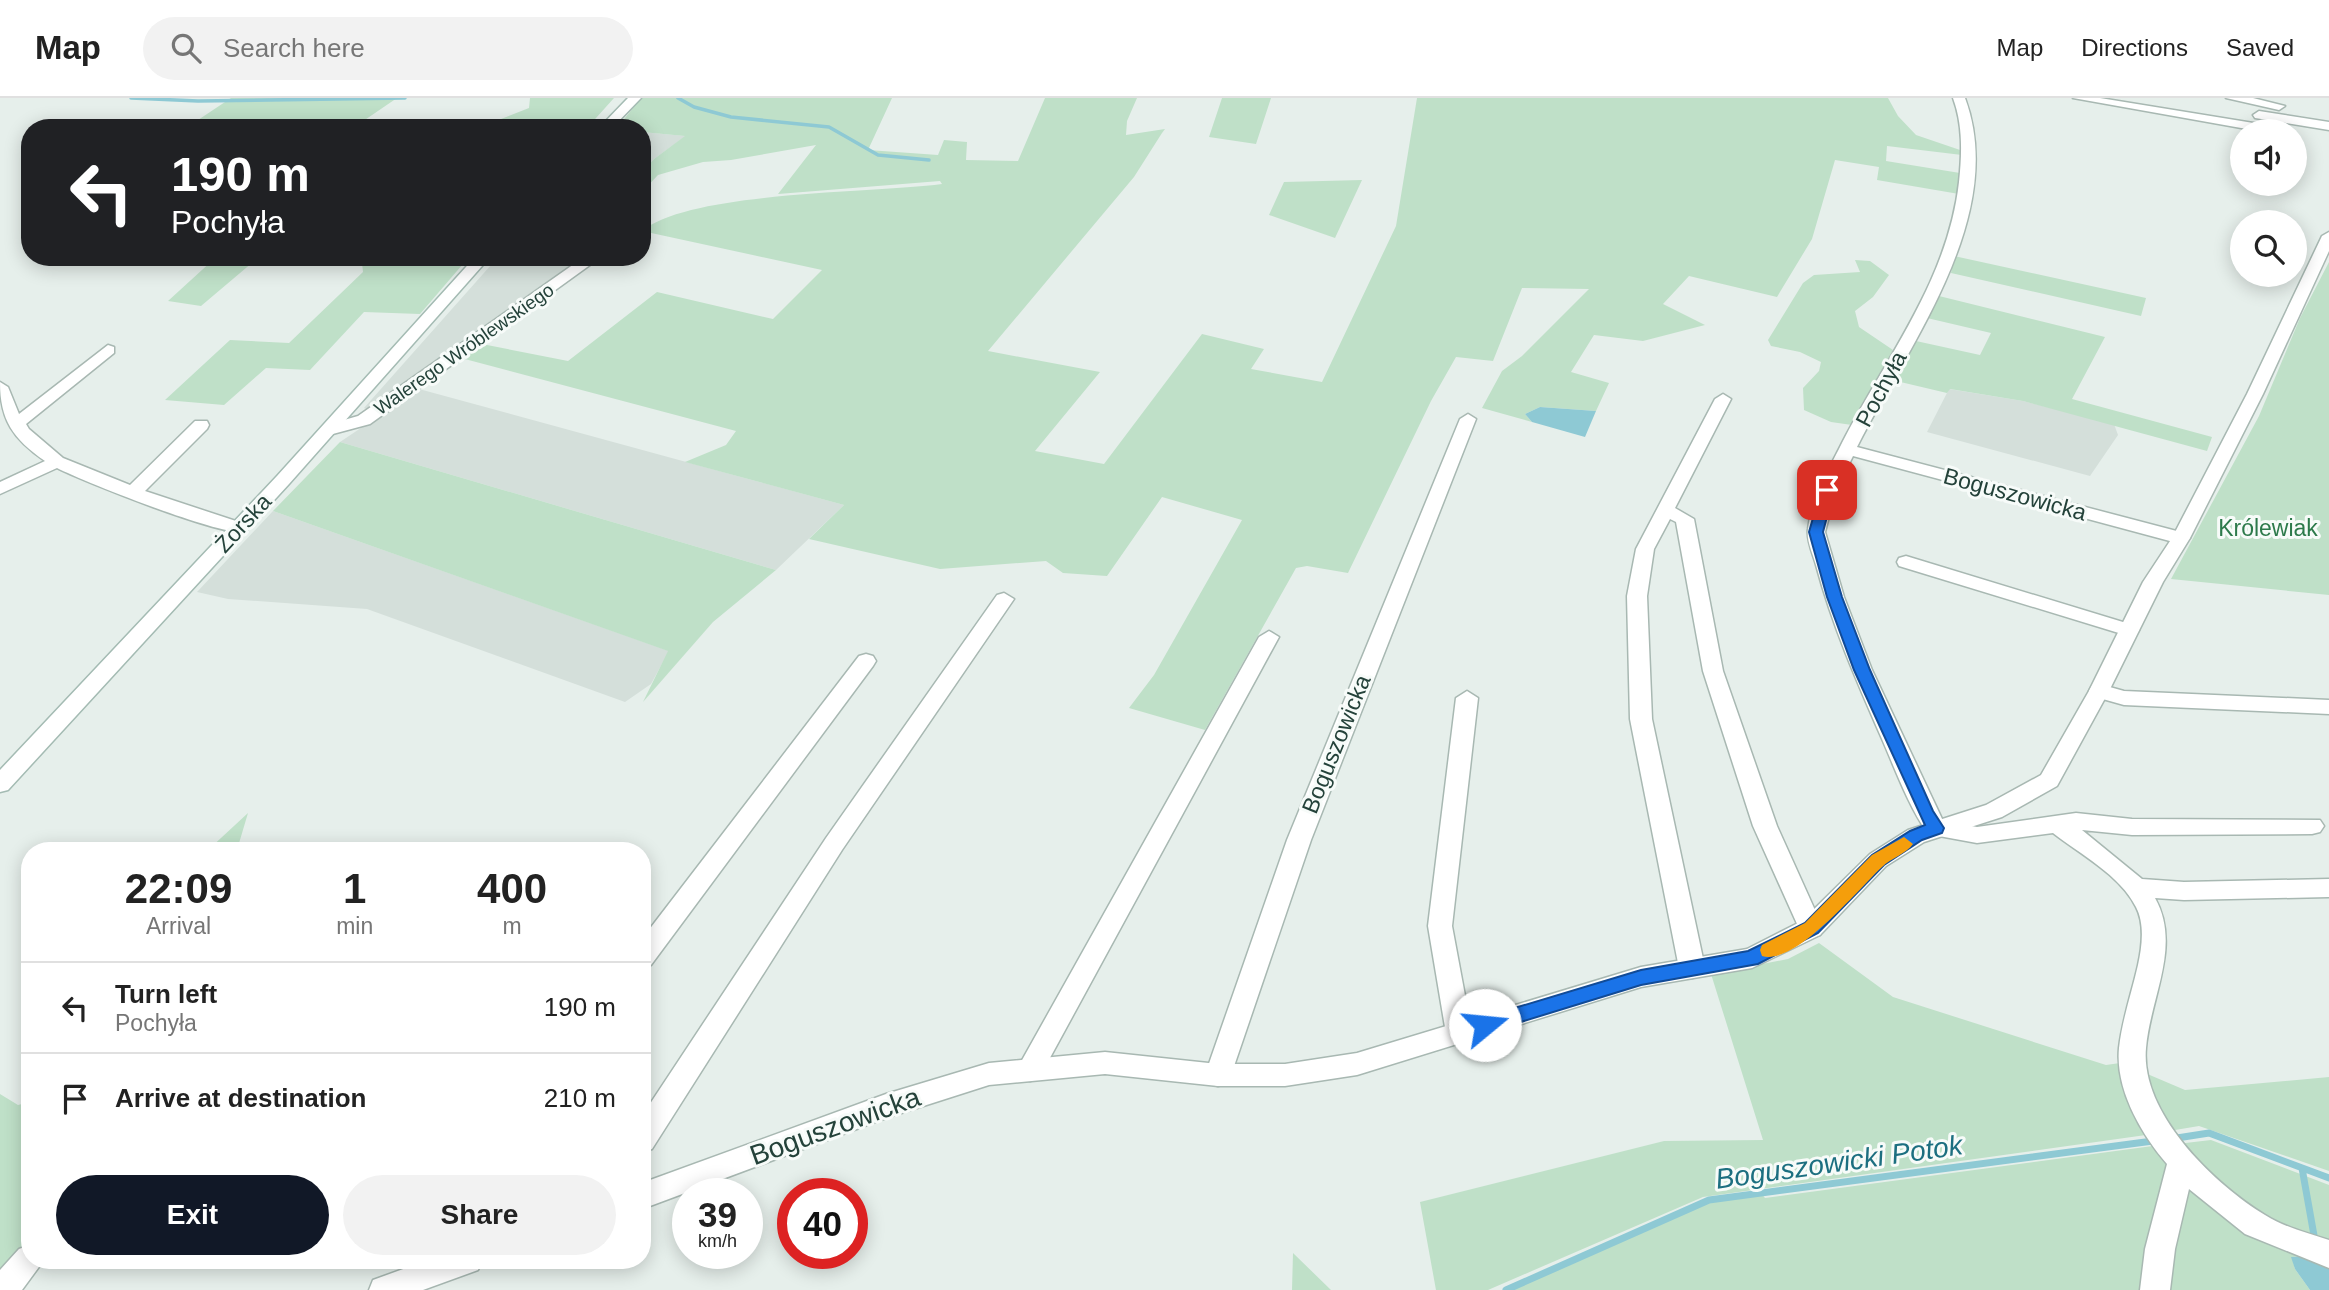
<!DOCTYPE html>
<html lang="en">
<head>
<meta charset="utf-8">
<style>
	body { margin:0; font-family:Helvetica,sans-serif; background:#f2f2f2; color:#222; height:100vh; display:flex; flex-direction:column; font-size:26px; white-space:nowrap }
	* { box-sizing:border-box; margin:0 }
	p { font-size:23px; color:#767676 }
	.icon { flex:none; width:38px; height:38px; fill:none; stroke:currentColor; stroke-width:2; stroke-linecap:round; stroke-linejoin:round }
	.map { position:relative; flex:1; overflow:hidden }
	.drawer { position:absolute; left:21px; top:744px; width:630px; height:427px; display:flex; flex-direction:column; background:#fff; border-radius:28px; box-shadow:0 4px 18px #0003 }
	.drawer>* { flex:none }
	.top-card { position:absolute; left:21px; top:21px; width:630px; height:147px; border-radius:28px; box-shadow:0 4px 18px #0003; background:#202124; color:#fff; overflow:hidden }
	.tools { position:absolute; left:2230px; top:21px; display:grid; gap:14px }
	.tools a { display:grid; place-items:center; width:77px; height:77px; border-radius:50%; background:#fff; box-shadow:0 4px 18px #0003; font-size:35px }
	.speed { position:absolute; left:672px; top:1080px; display:flex; gap:14px; font-size:35px; font-weight:700; text-align:center }
	.speed>* { display:grid; place-content:center; width:91px; height:91px; border-radius:50%; background:#fff; box-shadow:0 4px 18px #0003; line-height:1 }
	.speed small { font-size:18px; font-weight:400 }
	.speed .limit { border:10px solid #d22; background:#fff; color:#111 }
	.pin { position:absolute; display:grid; place-items:center; width:60px; height:60px; color:#fff; margin:-30px; border-radius:14px; box-shadow:0 4px 10px #0006 }
	.me { position:absolute; width:77px; margin:-38px; rotate:73deg; stroke-linejoin:round; filter:drop-shadow(0 0 5px #0008) }
	.turn { display:flex; align-items:center; gap:24px; height:147px; padding:0 35px; font-size:32px }
	.turn .icon { width:91px; height:91px; stroke-width:2.5 }
	.turn b { display:block; font-size:49px; line-height:60px }
	.eta { display:flex; justify-content:space-evenly; align-items:center; height:119px; text-align:center }
	.eta b { font-size:42px; font-weight:700; line-height:49px }
	.cta { display:flex; gap:14px; margin-top:auto; padding:14px 35px }
	.cta a { flex:1; height:80px; border-radius:42px; background:#111827; color:#fff; font-size:28px; font-weight:700; line-height:80px; text-align:center }
	.cta a+a { background:#f2f2f2; color:#222 }
	ul { padding:0; list-style:none }
	li { display:flex; align-items:center; gap:21px; height:91px; padding:0 35px; border-top:2px solid #e0e0e0 }
	li div { flex:1 }
	li b { display:block; font-size:26px }
	li em { font-style:normal }
	header { display:flex; align-items:center; gap:42px; box-sizing:border-box; height:98px; padding:0 35px; background:#fff; border-bottom:2px solid #e0e0e0 }
	header strong { font-size:33px }
	nav { display:flex; gap:38px; margin-inline-start:auto; font-size:24px }
	.search { width:490px; height:63px; background:#f2f2f2; display:flex; align-items:center; gap:18px; box-sizing:border-box; padding:0 24px; border-radius:38px; color:#767676; font-size:26px }
	.map>svg:first-child { display:block }
	.built { fill:#d4dfda }
	.green { fill:#bfe0c8 }
	.water { fill:#8ec9d4 }
	.lines { fill:none; stroke-linecap:round; stroke-linejoin:round }
	.stream-far1 { stroke:#8ec9d4; stroke-width:3.5 }
	.stream { stroke:#8ec9d4; stroke-width:7 }
	.minor-casing { stroke:#a8b8b2; stroke-width:3 }
	.tertiary-casing { stroke:#a8b8b2; stroke-width:3 }
	.secondary-casing { stroke:#a4bbb3; stroke-width:3 }
	.minor { fill:#fff; fill-rule:evenodd }
	.tertiary { fill:#fff; fill-rule:evenodd }
	.secondary { fill:#fff; fill-rule:evenodd }
	.route { fill:#1a73e8; stroke:#114b97; stroke-width:2 }
	.slow { fill:#f59e0b }
	.labels { text-anchor:middle; dominant-baseline:central; stroke-width:6; stroke-linejoin:round; paint-order:stroke }
	.far-street-label { font-size:19px; fill:#24423a; stroke:#f7fbf9 }
	.street-label { font-size:23px; fill:#24423a; stroke:#f7fbf9 }
	.park-label { font-size:23px; fill:#2d7a4b; stroke:#f7fbf9 }
	.near-street-label { font-size:28px; fill:#24423a; stroke:#f7fbf9 }
	.near-water-label { font-size:28px; font-style:italic; fill:#1c6f80; stroke:#f7fbf9 }
</style>
</head>
<body>
<header>
<strong>Map</strong>
<div class="search"><svg class="icon" aria-label="search" viewBox="0 0 24 24"><circle cx="10" cy="10" r="6"/><path d="M15 15l6 6"/></svg>Search here</div>
<nav><a>Map</a><a>Directions</a><a>Saved</a></nav>
</header>
<div class="map">
<svg width="2329" height="1192" viewBox="0 0 2329 1192">
	<rect width="100%" height="100%" fill="#e6efeb"/>
	<path class="built" d="M642 34 686 38 654 61 642 74Z
		M491 167 574 168 370 313 364 310Z
		M419 291 844 407 776 472 340 344Z
		M1949 291 2023 303 2114 326 2118 337 2090 378 1927 334Z
		M273 413 669 553 651 586 625 604 367 511 228 501 197 494Z"/>
	<path class="green" d="M231 0H397L353 30 189 28Z
		M530 0H614L587 30H464L496 23 529 10Z
		M641 0H892L868 52 938 57 944 42 967 44 966 62 1018 63 1045 0H1137L1127 23 1126 37 1165 31 1162 35 1134 79 988 253 1100 274 1035 353 1104 366 1202 236 1264 251 1251 271 1322 284 1396 128 1417 0H1888L1898 18 1916 37 1963 53 1962 57 1887 48 1886 63 1960 75 1959 96 1877 82 1879 69 1835 62 1812 141 1777 199 1689 178 1663 206 1705 227 1643 243 1594 237 1571 274 1609 285 1596 313 1540 309 1525 316 1532 324 1482 310 1502 273 1522 258 1589 191 1522 190 1493 263 1456 259 1431 303 1348 475 1307 468 1296 470 1205 632 1129 610 1154 577 1242 422 1162 399 1107 478 1063 475 1046 463 940 471 809 441 844 407 685 364 726 347 736 333 461 260 482 246 568 263 657 194 773 221 822 172 642 133C690 93 874 95 942 86L940 83 778 96 816 47 731 62 703 64 658 77 642 94V74L654 61 685 38 642 34V30H617Z
		M1222 0H1271L1256 46 1209 39Z
		M1362 82 1335 140 1269 117 1284 84Z
		M1954 158 2146 200 2141 218 1951 175Z
		M192 159H259L201 208 168 203 214 161Z
		M368 159H469L420 216 364 214 310 272 266 270 224 307 165 302 230 242 289 245 363 174 362 165Z
		M503 159H587L574 168 497 166Z
		M1855 162 1870 163 1889 177 1873 199 1855 213 1859 229 1893 252 1852 327 1831 324 1804 312 1803 290 1819 273 1821 264 1800 254 1771 248 1768 242 1803 185 1814 177 1860 174Z
		M2329 164V497L2171 481 2259 318 2300 220Z
		M1939 198 2105 239 2072 301 2212 339 2207 353 2023 303 1950 291 1947 295 1892 282 1916 243 1980 257 1991 235 1927 220Z
		M340 344 776 472 713 524 643 604 668 553 273 413Z
		M248 715 237 752H208Z
		M1819 845 1893 899 2106 967 2120 965 2153 1036 1703 1099 1488 1192H1436L1420 1104 1664 1043 1763 1042 1711 876 1788 861Z
		M2145 975 2185 992 2329 979V1073L2199 1028 2169 1033 2146 995Z
		M0 996 18 1007 30 1004V1148L0 1181Z
		M2211 1042 2329 1087V1149L2283 1133 2237 1103 2177 1046Z
		M2160 1047 2168 1059 2158 1192H1506L1709 1102 1761 1095 1765 1100Z
		M2184 1088 2311 1158 2292 1159 2295 1171 2310 1192H2163Z
		M1293 1155 1331 1192H1292Z"/>
	<path class="water" d="M1540 309 1596 313 1585 339 1532 324 1525 316Z
		M2311 1158 2329 1164V1192H2310L2295 1171 2291 1159Z"/>
	<g class="lines">
		<path class="stream-far1" d="M131 0 198 3 405 0
			M678 0 694 9 731 19 829 29 878 57 929 62"/>
		<path class="stream" d="M2177 1040 2209 1035 2329 1080
			M2302 1070 2315 1143
			M1506 1192 1709 1102 2153 1043"/>
		<g class="minor-casing">
			<path id="minor" d="M1953 0H1965C2009 118 1907 249 1857 349L2188 436 2190 440 2181 446 1853 358 1836 392 1825 434 1844 499 1872 572 1943 723 1977 729 2076 715 2132 721 2320 722 2324 728 2320 734 2312 736 2132 737 2082 732 2142 781 2184 784 2329 781V799L2184 802 2155 800C2182 848 2150 900 2146 950 2140 1015 2214 1086 2265 1117 2284 1129 2307 1135 2329 1142V1170L2245 1136 2189 1091 2175 1151 2170 1192H2140L2145 1151 2167 1066C2141 1036 2115 991 2119 950 2122 922 2132 894 2138 867 2142 849 2145 826 2136 809 2120 777 2080 756 2053 735L1977 745 1928 736C1908 707 1896 673 1882 641 1857 584 1832 527 1816 467 1813 456 1806 442 1808 431 1812 399 1829 371 1843 343 1887 258 1948 182 1959 84 1962 55 1963 27 1953 0Z
				M2073 0H2100L2278 29 2284 33H2258Z
				M2226 0H2253L2285 8 2279 12Z
				M2259 13 2329 24V32L2255 20 2253 17Z
				M584 159H601L370 326 329 337 321 332 323 328 358 318Z
				M108 247 114 249V255L26 326 29 331 63 360 130 387 195 323H207L209 327 207 331 145 393 245 426 247 430 245 434C223 439 82 383 57 370L0 396V384L45 363C13 341 0 322 0 284L8 289 19 316Z
				M1723 296 1731 301 1675 410 1694 421 1723 573 1777 728 1823 830 1820 837 1811 839 1802 837 1753 728 1703 573 1676 424 1670 421 1654 451 1647 498 1652 621 1705 870 1701 877 1692 880 1683 877 1679 870 1630 621 1627 498 1636 451 1715 301Z
				M1468 316 1476 321 1311 742 1231 977 1228 985 1218 988 1208 985 1205 977 1287 742 1460 321Z
				M1906 458 2136 528 2139 532 2136 536H2122L1899 468 1897 464 1899 460Z
				M1004 495 1014 501 842 752 652 1051 642 1054V1018L826 740 997 497Z
				M1269 533 1279 539 1039 980 1030 983 1021 980 1017 972 1021 964 1259 539Z
				M866 556 873 558 876 563 873 568 651 867 642 870V841L859 558Z
				M2099 586 2124 593 2329 602V616L2124 607 2092 598 2089 593 2092 588Z
				M1467 593 1478 600 1452 828 1472 935 1468 943 1459 946 1450 943 1446 935 1428 828 1456 600Z
				M30 1147V1162H44L22 1192H0V1172L19 1151Z"/>
		</g>
		<g class="tertiary-casing">
			<path id="tertiary" d="M2329 134V153L2263 296 2190 440 2163 484 2109 593 2057 688 2002 719 1924 744 1886 768 1820 837 1752 870 1641 889 1357 977 1285 988H1218L1105 976 989 987 889 1019 642 1111V1085L886 996 989 965 1105 954 1218 966H1285L1357 955 1641 869 1747 851 1802 823 1870 756 1908 732 1986 707 2041 677 2089 593 2143 484 2172 440 2247 296 2322 138Z
				M428 1162H482L478 1172 423 1192H369L373 1182Z"/>
		</g>
		<g class="secondary-casing">
			<path id="secondary" d="M628 0H641L612 30H599Z
				M475 159H490L289 386 8 692 0 694V672L277 378Z"/>
		</g>
		<use href="#minor" class="minor"/>
		<use href="#tertiary" class="tertiary"/>
		<use href="#secondary" class="secondary"/>
	</g>
	<path class="route" d="M1827 388 1834 392 1823 434 1842 499 1870 572 1933 713 1944 730 1942 735 1922 742 1884 767 1818 835 1758 866 1641 887 1485 935 1478 932 1475 927 1478 921 1641 872 1748 853 1805 825 1872 757 1910 733 1925 727 1854 572 1827 499 1809 434 1821 392Z"/>
	<path class="slow" d="M1904 739 1913 746C1906 756 1891 760 1882 769 1859 790 1796 868 1762 858L1760 852 1762 847 1805 825 1872 757Z"/>
	<g class="labels">
		<g class="far-street-label">
			<text transform="translate(464 251) rotate(-35)">Walerego Wróblewskiego</text>
		</g>
		<g class="street-label">
			<text transform="translate(1881 291) rotate(-62)">Pochyła</text>
			<text transform="translate(2015 396) rotate(15)">Boguszowicka</text>
			<text transform="translate(243 425) rotate(-47)">Żorska</text>
			<text transform="translate(1336 646) rotate(-68)">Boguszowicka</text>
		</g>
		<g class="park-label">
			<text x="2268" y="430">Królewiak</text>
		</g>
		<g class="near-street-label">
			<text transform="translate(835 1028) rotate(-20)">Boguszowicka</text>
		</g>
		<g class="near-water-label">
			<text transform="translate(1839 1064) rotate(-8)">Boguszowicki Potok</text>
		</g>
	</g>
</svg>
<div class="tools">
<a><svg class="icon" aria-label="sound" viewBox="0 0 24 24"><path d="M4 9h4l5-4v14l-5-4H4zM17 9q2 3 0 6"/></svg></a>
<a><svg class="icon" aria-label="search" viewBox="0 0 24 24"><circle cx="10" cy="10" r="6"/><path d="M15 15l6 6"/></svg></a>
</div>
<div class="speed"><div>39<small>km/h</small></div><div class="limit">40</div></div>
<div class="pin" style="left:1827px;top:392px;background:#d93025"><svg class="icon" aria-label="arrive" viewBox="0 0 24 24"><path d="M6 21V4h12l-3 4 3 4H6"/></svg></div>
<svg class="me" style="left:1485px;top:927px" viewBox="-20 -20 40 40"><circle r="19" fill="#fff"/><path d="M0-13L10 11 0 6-10 11z" fill="#1a73e8"/></svg>
<div class="top-card">
<div class="turn"><svg class="icon" aria-label="left" viewBox="0 0 24 24"><path d="M17 20v-9H6M10 6l-5 5 5 5"/></svg><div><b>190 m</b>Pochyła</div></div>
</div>
<section class="drawer">
<div class="eta">
<div><b>22:09</b><p>Arrival</p></div>
<div><b>1</b><p>min</p></div>
<div><b>400</b><p>m</p></div>
</div>
<ul>
<li><svg class="icon" aria-label="left" viewBox="0 0 24 24"><path d="M17 20v-9H6M10 6l-5 5 5 5"/></svg><div><b>Turn left</b><p>Pochyła</p></div><em>190 m</em></li>
<li><svg class="icon" aria-label="arrive" viewBox="0 0 24 24"><path d="M6 21V4h12l-3 4 3 4H6"/></svg><div><b>Arrive at destination</b></div><em>210 m</em></li>
</ul>
<div class="cta"><a>Exit</a><a>Share</a></div>
</section>
</div>
</body>
</html>
